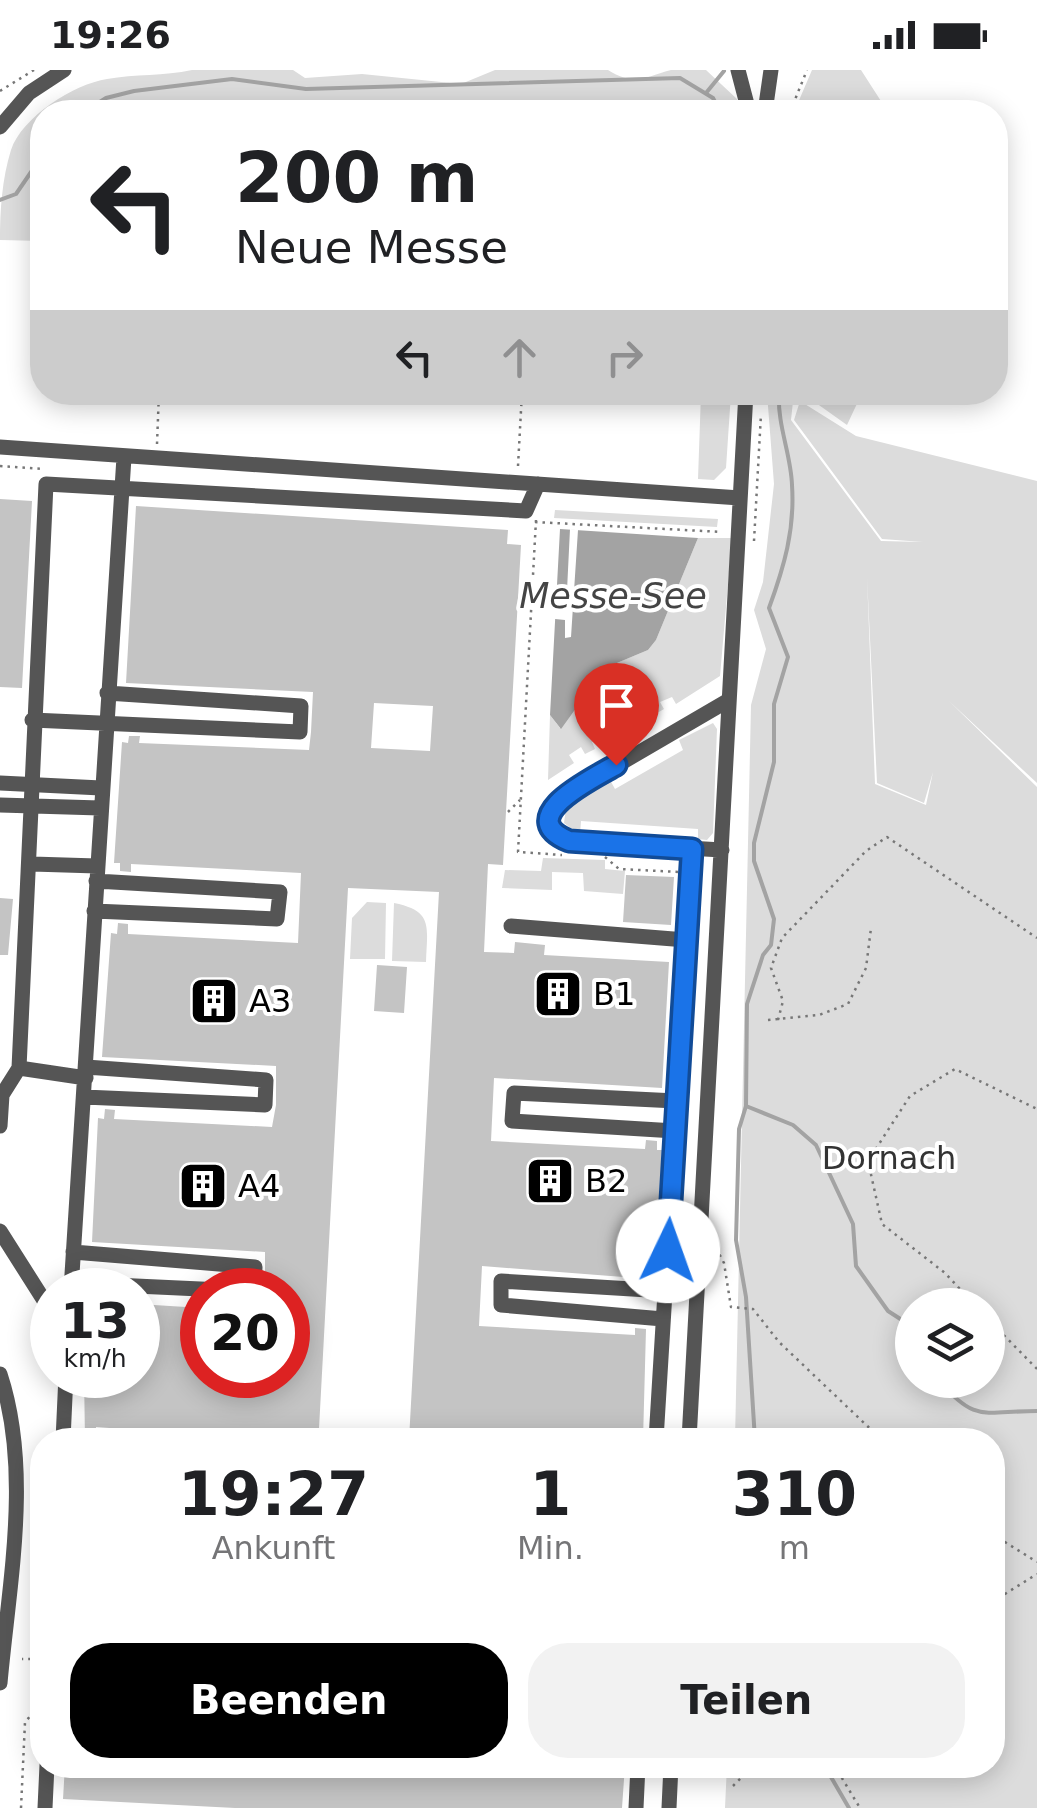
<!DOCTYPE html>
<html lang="de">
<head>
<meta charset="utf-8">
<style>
	body { margin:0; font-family:"DejaVu Sans",sans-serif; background:#f2f2f2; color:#202124; height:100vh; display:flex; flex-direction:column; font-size:38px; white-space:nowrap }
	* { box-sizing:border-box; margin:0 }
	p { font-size:32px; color:#757577 }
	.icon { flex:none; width:55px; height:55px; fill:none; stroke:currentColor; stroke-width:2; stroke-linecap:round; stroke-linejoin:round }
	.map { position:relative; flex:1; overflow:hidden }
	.details { position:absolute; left:30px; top:1358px; width:975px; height:350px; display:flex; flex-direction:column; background:#fff; border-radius:40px; box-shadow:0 5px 25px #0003 }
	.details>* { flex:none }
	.banner { position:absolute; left:30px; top:30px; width:978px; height:305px; border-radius:40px; box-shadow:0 5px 25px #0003; background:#fff; color:#202124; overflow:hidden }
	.fabs { position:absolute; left:895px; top:1218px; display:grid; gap:20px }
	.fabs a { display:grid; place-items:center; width:110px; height:110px; border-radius:50%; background:#fff; box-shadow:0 5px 25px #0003; font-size:50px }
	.speed { position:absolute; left:30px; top:1198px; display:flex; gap:20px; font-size:50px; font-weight:700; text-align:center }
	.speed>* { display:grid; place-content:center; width:130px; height:130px; border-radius:50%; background:#fff; box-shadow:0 5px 25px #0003; line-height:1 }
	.speed small { font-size:25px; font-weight:400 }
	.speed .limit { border:15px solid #d22; background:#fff; color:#111 }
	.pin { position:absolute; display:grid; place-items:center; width:85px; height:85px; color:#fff; margin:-102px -42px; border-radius:50% 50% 50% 0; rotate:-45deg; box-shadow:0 0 10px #0007 }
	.pin .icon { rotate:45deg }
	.me { position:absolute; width:110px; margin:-55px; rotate:3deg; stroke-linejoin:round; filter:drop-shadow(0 0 8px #0008) }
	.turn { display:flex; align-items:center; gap:35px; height:210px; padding:0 40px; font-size:45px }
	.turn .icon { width:130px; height:130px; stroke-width:2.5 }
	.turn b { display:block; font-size:70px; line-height:85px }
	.lanes { display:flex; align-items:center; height:95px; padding:0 40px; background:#0003; justify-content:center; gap:50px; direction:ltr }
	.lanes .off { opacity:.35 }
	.eta { display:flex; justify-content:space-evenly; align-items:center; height:170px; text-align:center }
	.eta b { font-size:60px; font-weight:700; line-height:70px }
	.action { display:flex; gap:20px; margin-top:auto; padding:20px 40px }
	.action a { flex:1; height:115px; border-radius:40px; background:#000; color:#fff; font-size:40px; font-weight:700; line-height:115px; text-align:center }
	.action a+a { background:#f2f2f2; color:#202124 }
	.status { display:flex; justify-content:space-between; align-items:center; height:70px; padding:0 50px; background:#fff; direction:ltr }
	.status svg { height:28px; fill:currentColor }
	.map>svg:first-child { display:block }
	.green { fill:#dcdcdc; fill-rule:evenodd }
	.water { fill:#a3a3a3 }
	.pier { fill:#fff }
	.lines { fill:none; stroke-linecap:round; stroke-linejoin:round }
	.stream { stroke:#a3a3a3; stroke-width:4 }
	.building { fill:#c4c4c4; fill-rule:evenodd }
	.path { stroke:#777; stroke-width:2.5; stroke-dasharray:2.5 5; stroke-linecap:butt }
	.minor { stroke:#555; stroke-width:15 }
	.route-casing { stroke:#114b97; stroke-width:25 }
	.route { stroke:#1a73e8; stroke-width:18 }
	.labels { text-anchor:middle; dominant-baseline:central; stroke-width:8; stroke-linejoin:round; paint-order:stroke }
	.poi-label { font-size:32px; fill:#000; stroke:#fff; text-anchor:start }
	.park-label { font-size:32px; fill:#333; stroke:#fff }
	.water-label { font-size:35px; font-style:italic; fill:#444; stroke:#fff }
</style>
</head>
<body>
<div class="status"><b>19:26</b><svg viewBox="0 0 49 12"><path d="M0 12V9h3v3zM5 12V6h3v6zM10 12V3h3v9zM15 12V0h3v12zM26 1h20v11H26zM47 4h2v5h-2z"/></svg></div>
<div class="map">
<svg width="1037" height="1738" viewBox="0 0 1037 1738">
	<rect width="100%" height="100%" fill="#fff"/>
	<path class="green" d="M192 0H293L305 8 362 4 461 14 495 0H608C636 17 644 7 671 0 681 0 695 0 706 0L737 29 738 42H706L689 30 433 42H42V171L0 170C0 140 2 109 11 80 22 47 74 14 107 9 135 4 164 6 192 0Z
		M812 0H861L888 42H794Z
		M794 322 791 350 881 471 923 472 882 469 794 350 800 331 856 366 1037 411V713L949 631 1037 717V1738H725L727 1695H992V1370H735L751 635 766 579 754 540 763 512 774 414 767 323ZM867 507 877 713 924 733 933 702 926 735 875 714ZM912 1235H988V1310H912Z
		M701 323H731L726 398 714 410 698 409Z
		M802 323V322L862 323 847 355Z
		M555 440 718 449 717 457 554 448Z
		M698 468H732L720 606 676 634 672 627 660 632 664 639 652 646 648 640 638 647 641 654 630 660 625 653 608 672 603 666 592 672 595 679 585 684 581 677 569 685 574 693 548 710 550 645 560 658 605 598 648 580 656 570Z
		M713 653 717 659 713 763 707 770 698 769V759L581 751 580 765 564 753 566 738 610 710 615 719 683 680 679 670Z
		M543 788 605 790V799L625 801 623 824 584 821 583 803 552 802V820L502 818 505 800 541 801Z
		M367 832 386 833 385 889H350L352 848Z
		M394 833C434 841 427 857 426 892L392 891Z"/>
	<path class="water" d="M560 459 698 468 656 570 648 580 605 598 561 659 550 645Z"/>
	<path class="pier" d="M570 459 578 460 571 567 565 568V550L555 549V541H566Z"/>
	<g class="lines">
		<path class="stream" d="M706 23 724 1
			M84 42 106 28 134 21 232 9 306 19 680 8 713 28 720 42
			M0 130 16 124 42 86
			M746 1036 793 1055 816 1075 853 1154 856 1196 888 1241 905 1252 907 1274 912 1281
			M938 1310C977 1354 982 1341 1037 1341
			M755 1370 746 1227 736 1170 739 1059 746 1036 747 934 763 885 771 875 774 849 754 791V773L774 692V634L788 587 769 538C784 497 795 460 792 415 791 384 777 355 779 322
			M824 1695 849 1738"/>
	</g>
	<path class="building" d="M0 429 32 431 22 618 0 617Z
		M136 436 508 460 507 474 521 475 503 795 488 794 484 882 514 883 515 872 545 875 544 885 669 892 662 1018 494 1008 491 1071 645 1079 646 1070 657 1071V1080H662L655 1205 649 1209 482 1196 479 1256 635 1265V1258L646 1259 643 1370H409L439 822 348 818 319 1359 365 1361V1370H269L96 1357V1370H85L84 1305H138V1234L202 1238V1305H288V1220H265V1182L92 1172 98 1048 104 1049 105 1039 115 1040 114 1049 272 1057 276 1035V996L102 987 111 863 117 864 118 853 128 854V864L298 873 301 803 131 794V802L120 801V793H114L122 672 128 673 129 666H140L139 673 309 680 311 662 313 622 126 613ZM374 633 433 636 430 681 371 678Z
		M626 805 674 807 671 855 623 852Z
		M0 828 13 829 8 885H0Z
		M377 895 407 897 404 943 374 941Z
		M65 1695H625L622 1738H235L63 1729Z"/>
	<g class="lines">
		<path class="path" d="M0 21 34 0
			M790 42 807 0
			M157 374 159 322
			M0 396 43 399
			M518 396 522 322
			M536 450 518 782 562 785
			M535 452 722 462
			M754 471 761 344
			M508 742 520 730
			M605 787 619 799 678 802
			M768 950 819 945 848 934 866 898 871 858
			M778 950 783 931 771 898 782 868 866 781 887 767 1037 868
			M716 1178 724 1193 731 1237 753 1239 779 1272 882 1370
			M975 1235 945 1203 882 1154 868 1091 910 1026 955 999 1037 1039
			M988 1249 1037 1299
			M992 1464 1037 1492
			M992 1532 1037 1504
			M834 1695 860 1738
			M733 1716 754 1695
			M21 1738 25 1652 33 1643 36 1589H22"/>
		<path class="minor" d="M738 0 749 42
			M765 42 771 0
			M0 57 29 23 64 0
			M0 377 740 428
			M32 650 300 662 301 636 107 623
			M0 713 101 718
			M0 735 100 738
			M722 780 569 771 554 760 550 743 561 728 729 630
			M32 794 97 796
			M94 841 277 849 280 822 96 811
			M511 856 686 870
			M86 1008 19 998 46 414 526 441 538 414
			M84 1027 265 1035 266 1010 86 997
			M0 1056 2 1025 19 998
			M675 1061 512 1051 514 1023 676 1031
			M0 1161 52 1243
			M73 1182 255 1197 254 1220
			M71 1213 222 1220
			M71 1220 124 387
			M663 1249 501 1235V1211L665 1221
			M0 1304C32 1401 9 1513 0 1613
			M63 1370 66 1305
			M656 1370 692 779
			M689 1370 746 322
			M45 1738 47 1695
			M636 1738 638 1695
			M669 1738 671 1695"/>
	</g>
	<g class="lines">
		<g class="route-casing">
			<path id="route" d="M616 695C596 707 510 747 569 771L692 779 668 1181"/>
		</g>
		<use href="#route" class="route"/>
	</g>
	<defs>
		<g id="building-square" transform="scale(2.5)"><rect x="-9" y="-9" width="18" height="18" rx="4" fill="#000" stroke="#fff"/><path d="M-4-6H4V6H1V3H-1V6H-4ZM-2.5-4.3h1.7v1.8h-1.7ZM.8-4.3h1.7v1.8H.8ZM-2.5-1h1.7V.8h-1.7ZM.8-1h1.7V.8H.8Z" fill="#fff"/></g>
	</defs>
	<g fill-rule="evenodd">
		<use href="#building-square" x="558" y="924"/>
		<use href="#building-square" x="214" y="931"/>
		<use href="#building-square" x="550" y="1111"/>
		<use href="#building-square" x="203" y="1116"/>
	</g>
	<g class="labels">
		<g class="poi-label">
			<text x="593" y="924">B1</text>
			<text x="249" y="931">A3</text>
			<text x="585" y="1111">B2</text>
			<text x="238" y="1116">A4</text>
		</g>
		<g class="park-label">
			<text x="889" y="1088">Dornach</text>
		</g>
		<g class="water-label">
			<text x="613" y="526">Messe-See</text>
		</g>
	</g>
</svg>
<div class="fabs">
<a><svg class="icon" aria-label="layers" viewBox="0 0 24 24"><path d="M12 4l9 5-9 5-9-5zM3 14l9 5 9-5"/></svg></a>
</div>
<div class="speed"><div>13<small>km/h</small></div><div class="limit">20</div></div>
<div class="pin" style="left:616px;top:695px;background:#d93025"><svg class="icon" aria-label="arrive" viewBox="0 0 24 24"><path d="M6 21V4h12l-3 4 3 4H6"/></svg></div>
<svg class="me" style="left:668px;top:1181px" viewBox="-20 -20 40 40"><circle r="19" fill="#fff"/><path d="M0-13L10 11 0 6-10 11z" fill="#1a73e8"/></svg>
<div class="banner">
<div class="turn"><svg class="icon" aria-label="left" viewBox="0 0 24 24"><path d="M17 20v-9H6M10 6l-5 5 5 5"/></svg><div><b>200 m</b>Neue Messe</div></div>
<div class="lanes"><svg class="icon" aria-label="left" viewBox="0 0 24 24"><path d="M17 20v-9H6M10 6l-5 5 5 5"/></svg><svg class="icon off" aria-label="ahead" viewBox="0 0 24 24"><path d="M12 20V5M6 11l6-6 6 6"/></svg><svg class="icon off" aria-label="right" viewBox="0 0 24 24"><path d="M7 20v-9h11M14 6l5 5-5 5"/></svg></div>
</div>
<section class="details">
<div class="eta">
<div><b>19:27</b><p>Ankunft</p></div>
<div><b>1</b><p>Min.</p></div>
<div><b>310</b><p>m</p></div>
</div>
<div class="action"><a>Beenden</a><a>Teilen</a></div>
</section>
</div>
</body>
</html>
